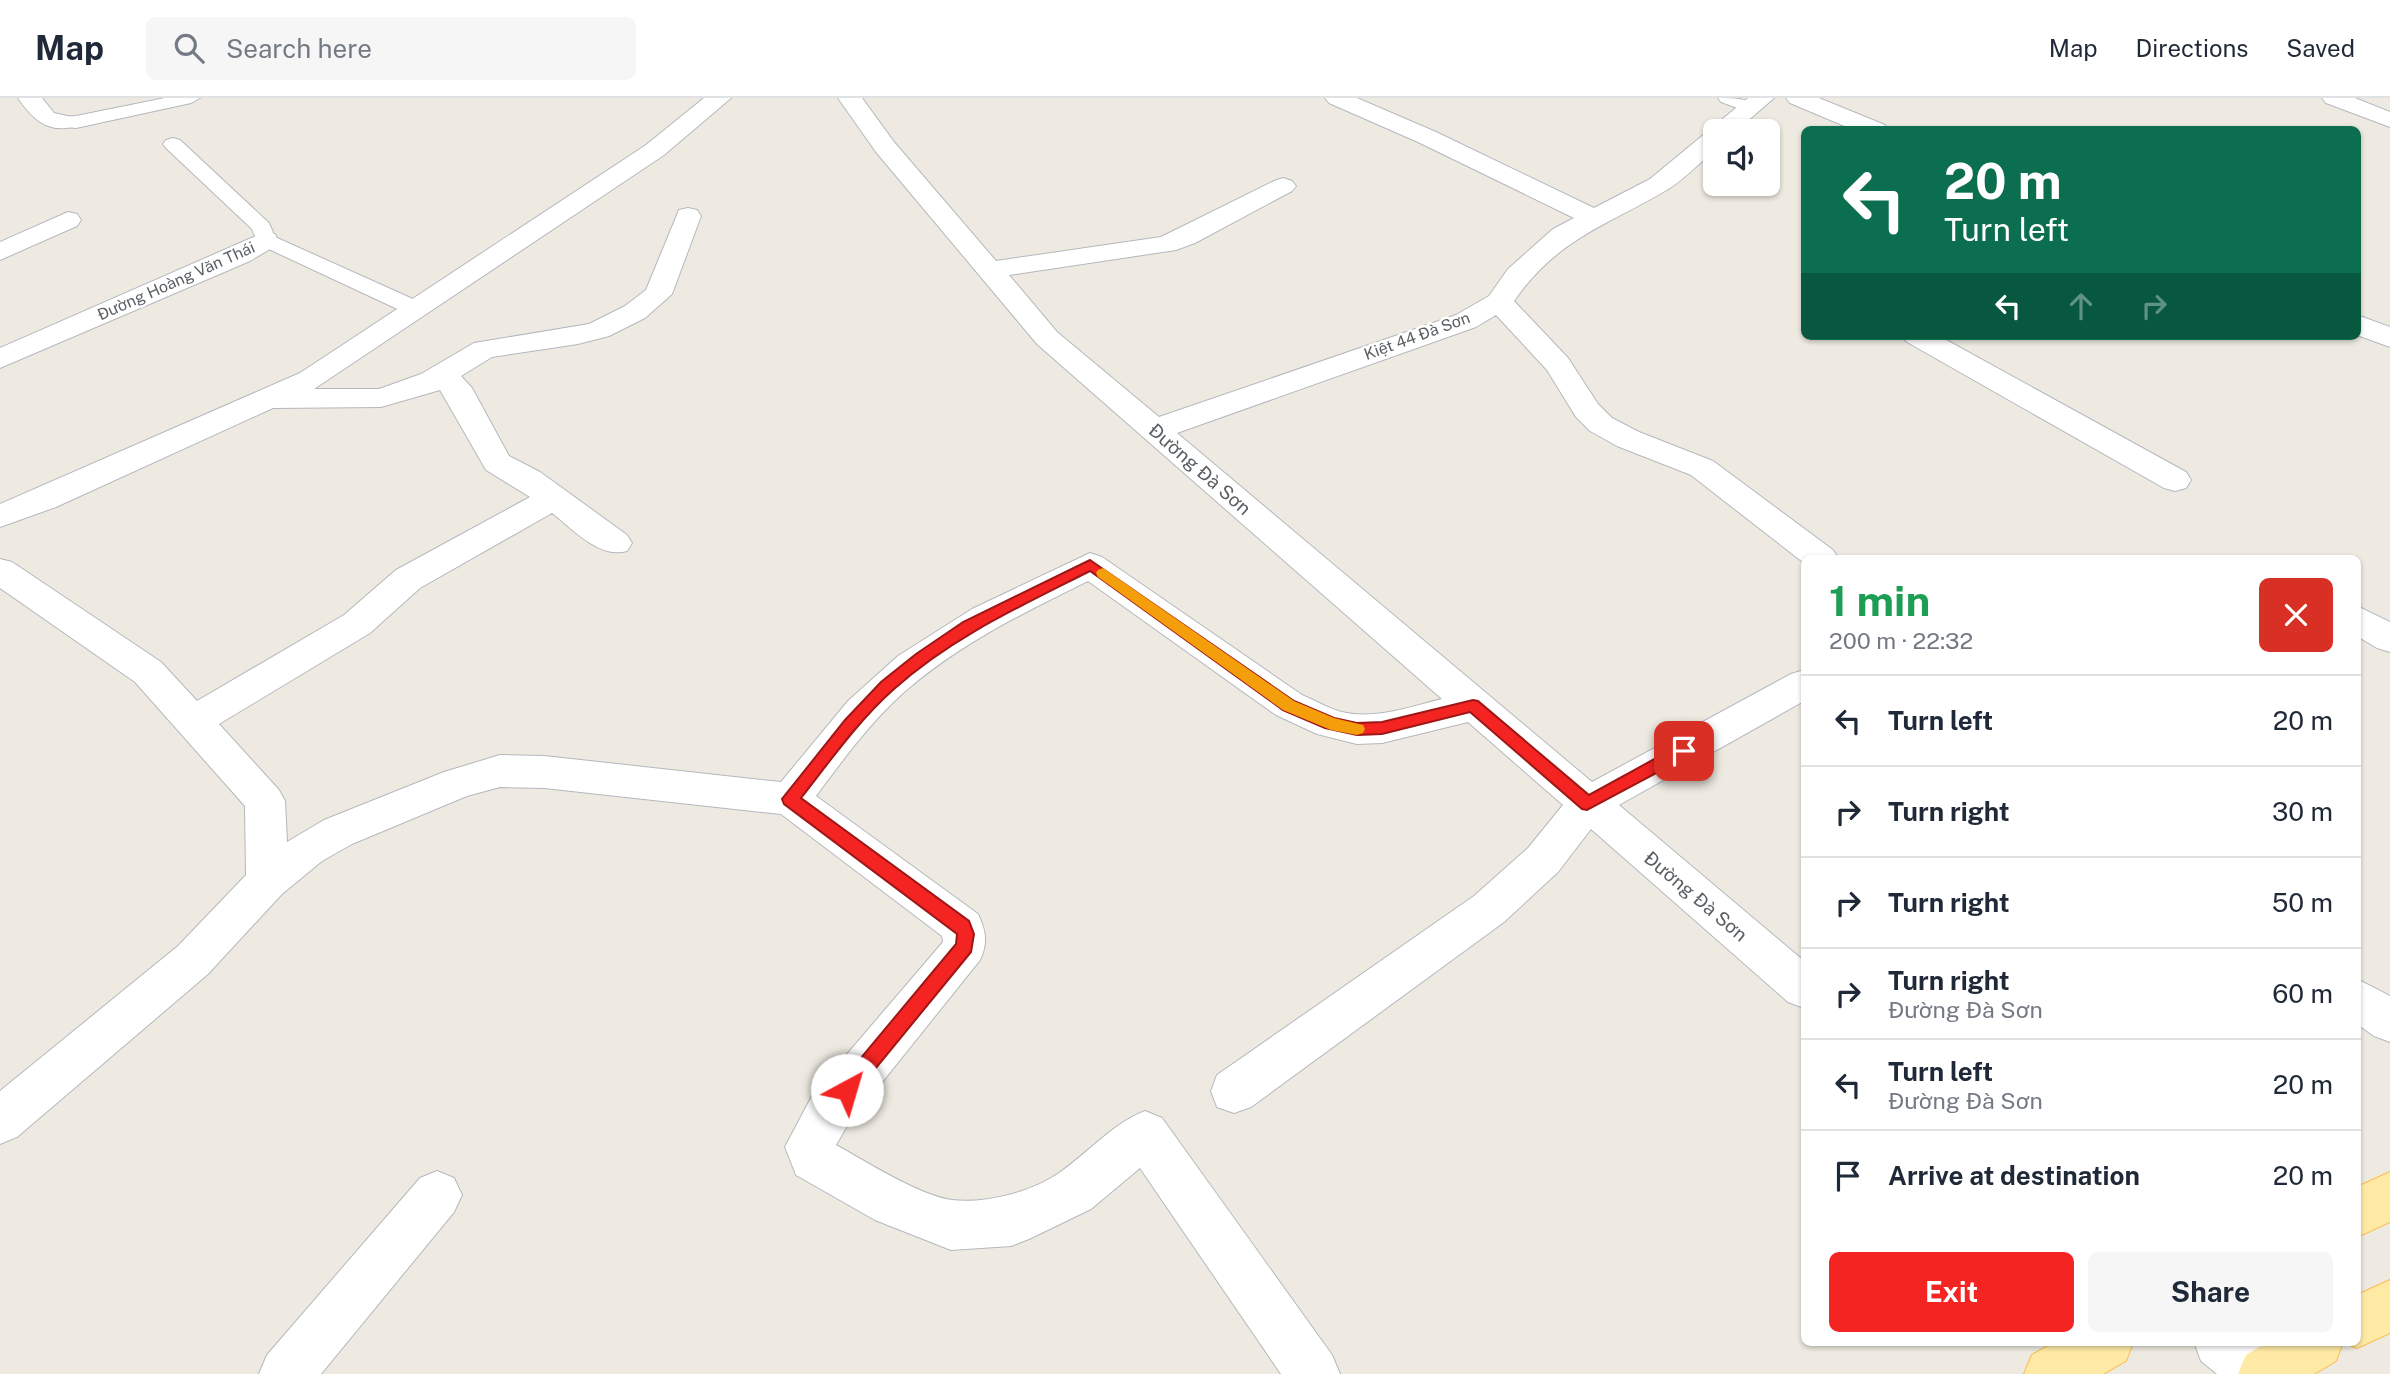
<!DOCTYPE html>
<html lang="en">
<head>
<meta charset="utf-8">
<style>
	body { margin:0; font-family:"Public Sans",sans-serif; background:#f6f6f7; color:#1f2937; height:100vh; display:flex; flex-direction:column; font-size:26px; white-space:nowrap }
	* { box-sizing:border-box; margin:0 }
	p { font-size:23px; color:#747a83 }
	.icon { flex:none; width:38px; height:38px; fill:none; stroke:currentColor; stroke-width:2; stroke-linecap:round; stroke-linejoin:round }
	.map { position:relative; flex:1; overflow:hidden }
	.panel { position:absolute; left:1801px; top:457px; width:560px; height:791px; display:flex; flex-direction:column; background:#fff; border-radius:10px; box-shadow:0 2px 5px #0004 }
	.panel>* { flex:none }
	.hud { position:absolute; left:1801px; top:28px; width:560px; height:214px; border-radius:10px; box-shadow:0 2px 5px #0004; background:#0b6e4f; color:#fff; overflow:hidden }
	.fabs { position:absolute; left:1703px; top:21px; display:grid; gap:14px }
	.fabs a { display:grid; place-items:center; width:77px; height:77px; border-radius:10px; background:#fff; box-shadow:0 2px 5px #0004; font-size:35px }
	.pin { position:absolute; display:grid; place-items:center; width:60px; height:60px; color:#fff; margin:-30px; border-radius:14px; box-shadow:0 4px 10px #0006 }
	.me { position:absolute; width:77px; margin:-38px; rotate:39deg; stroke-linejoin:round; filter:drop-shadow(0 0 5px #0008) }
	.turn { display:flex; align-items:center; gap:24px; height:147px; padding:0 28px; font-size:32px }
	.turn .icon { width:91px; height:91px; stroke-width:2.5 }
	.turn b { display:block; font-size:49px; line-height:60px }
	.lanes { display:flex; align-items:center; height:66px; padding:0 28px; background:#0003; justify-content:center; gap:35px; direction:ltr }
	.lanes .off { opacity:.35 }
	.round { display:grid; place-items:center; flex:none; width:74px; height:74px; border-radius:10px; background:#f6f6f7 }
	.summary { display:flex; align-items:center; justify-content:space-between; height:119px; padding:0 28px }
	h1 { font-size:42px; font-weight:700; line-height:52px; color:#1e9e55 }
	.cta { display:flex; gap:14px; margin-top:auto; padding:14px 28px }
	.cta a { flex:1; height:80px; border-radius:10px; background:#f32422; color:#fff; font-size:28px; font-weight:700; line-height:80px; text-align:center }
	.cta a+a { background:#f6f6f7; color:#1f2937 }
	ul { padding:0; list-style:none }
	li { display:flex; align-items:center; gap:21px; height:91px; padding:0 28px; border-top:2px solid #e0e1e3 }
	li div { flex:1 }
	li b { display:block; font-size:26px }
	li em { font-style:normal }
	header { display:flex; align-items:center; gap:42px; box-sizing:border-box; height:98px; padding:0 35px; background:#fff; border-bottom:2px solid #e0e1e3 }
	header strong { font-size:33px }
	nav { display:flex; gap:38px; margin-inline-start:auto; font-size:24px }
	.search { width:490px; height:63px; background:#f6f6f7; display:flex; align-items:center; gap:18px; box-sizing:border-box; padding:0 24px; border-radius:10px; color:#747a83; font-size:26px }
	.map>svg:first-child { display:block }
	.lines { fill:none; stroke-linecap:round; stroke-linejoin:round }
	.lane-casing { stroke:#b4b8bd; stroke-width:2 }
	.street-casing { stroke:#b4b8bd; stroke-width:2 }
	.primary-casing { stroke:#f9bd4f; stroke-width:2 }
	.lane { fill:#fff; fill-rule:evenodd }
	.street { fill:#fff; fill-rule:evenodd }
	.primary { fill:#ffeaa5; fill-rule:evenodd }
	.route { fill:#f32422; stroke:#9e1716; stroke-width:2 }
	.slow { fill:#f59e0b }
	.labels { text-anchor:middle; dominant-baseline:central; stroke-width:5; stroke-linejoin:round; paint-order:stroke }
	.far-street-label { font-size:16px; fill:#5a5f63; stroke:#fff }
	.street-label { font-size:19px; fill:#5a5f63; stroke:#fff }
</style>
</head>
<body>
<header>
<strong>Map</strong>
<div class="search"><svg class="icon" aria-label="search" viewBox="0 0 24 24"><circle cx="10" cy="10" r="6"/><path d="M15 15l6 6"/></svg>Search here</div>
<nav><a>Map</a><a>Directions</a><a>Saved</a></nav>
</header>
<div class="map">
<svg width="2390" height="1276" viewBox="0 0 2390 1276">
	<rect width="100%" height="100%" fill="#eeeae1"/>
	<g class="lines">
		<g class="lane-casing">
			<path id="lane" d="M165 0H200L191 5 76 30 56 28 54 24 56 20 76 18Z
				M1718 0C1733 0 1749 0 1760 9L1751 15 1721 4Z
				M173 40 180 42 269 125 275 139 424 206 427 211 424 216H408L258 146 252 131 166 50 163 46 166 42Z"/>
		</g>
		<g class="street-casing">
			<path id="street" d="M18 0H42L54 15 72 19 75 24 72 29C46 35 31 19 18 0Z
				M704 0H731L664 57 314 291H379L421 276 474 245 589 226 625 208 646 192 679 112 688 110 697 112 701 118 672 196 645 220 609 238 578 246 492 259 461 278 472 290 509 358 540 374 627 437 632 445 627 453C599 461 573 431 552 415L420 490 370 535 219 626 279 692 285 703 287 744 324 722 444 674 500 657 544 658 781 684 848 603 898 558 972 511 1090 455 1102 459 1302 597C1314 602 1326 609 1338 613 1372 623 1409 609 1442 601L1037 246 876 54 838 0H862L894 44 996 163 1161 139 1274 83 1283 80 1292 83 1296 88 1292 93 1195 145 1176 152 1009 177 1057 234 1159 319 1456 217 1489 198 1508 171 1553 131 1574 120 1418 44 1329 5 1325 0H1357L1436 34 1594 110 1650 81 1748 0H1774L1736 33H1715V52C1699 65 1683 83 1665 93 1605 128 1556 142 1514 203L1568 260 1598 306 1612 320 1639 334 1713 363 1833 452 1838 460H1804V465L1691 377 1617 348 1590 333 1576 319 1547 272 1496 217 1476 229 1177 335 1592 684 1791 576 1804 572V603L1619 707 1804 863V910L1788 904 1591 731 1558 774 1504 824 1251 1009 1234 1015 1217 1009 1211 993 1217 977 1474 798 1528 750 1563 707 1468 624 1382 645 1357 646 1317 636 1276 617 1088 483C1023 515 957 547 902 596 869 626 842 663 816 698L978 816C986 833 988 845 980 862L847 1028 836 1047C865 1063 920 1098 952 1102 985 1106 1032 1094 1059 1075 1088 1055 1112 1026 1145 1013L1162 1020 1332 1257 1340 1276H1281L1140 1070 1091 1111 1029 1141 1011 1148 951 1152 875 1122 796 1077 785 1049 813 996 943 844 942 838 781 716 544 690 500 689 467 698 352 746 322 763 282 796 208 876 17 1039 0 1046V993L178 848 246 777 245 708 135 584 0 490V461L12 464 161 564 197 603 344 517 396 472 530 399 486 372 440 292 381 309 273 310 56 409 0 429V406L300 275 646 47Z
				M1786 0H1819L1885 27 1888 32H1854L1790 5Z
				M2322 0H2355L2390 14V29L2326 5Z
				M68 114 77 116 81 122 77 128 0 162V144Z
				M265 134 275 136 278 142 275 148 250 163 0 270V250Z
				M2357 217 2390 229V249L2357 237Z
				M1902 238H1939L2186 374 2191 382 2186 390 2175 393 2164 390 1907 244Z
				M2357 508 2390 524V554L2377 550 2357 538Z
				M2357 881 2390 898V944L2374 938 2357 926Z
				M437 1073 454 1080 462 1097 454 1114 321 1276H259L267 1257 420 1080Z
				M2194 1244H2261L2276 1257 2284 1276H2217L2201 1263Z"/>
		</g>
		<g class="primary-casing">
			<path id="primary" d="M2390 1074V1124L2357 1139V1089Z
				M2390 1182V1235L2357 1250 2343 1244 2336 1263 2314 1276H2238L2246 1257 2267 1244H2357V1197Z
				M2055 1244H2133L2126 1263 2103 1276H2024L2032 1257Z"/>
		</g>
		<use href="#lane" class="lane"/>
		<use href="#street" class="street"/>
		<use href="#primary" class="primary"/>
	</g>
	<path class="route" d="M1090 462 1294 603 1334 620 1357 625 1382 624 1473 602 1478 603 1589 697 1678 648 1684 646 1692 653 1690 657 1587 712 1582 711 1470 614 1382 636 1357 637 1325 630 1283 612 1090 473C1021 508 952 539 894 591 859 622 830 663 801 700L969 823 974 836 971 854 853 998 847 1001 840 998 837 992 840 985 956 846 957 836 784 706 782 701 845 622 881 584 916 556 963 524Z"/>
	<path class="slow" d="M1103 470 1294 603 1334 620 1363 627 1365 631 1363 635 1357 637 1331 632 1283 612 1098 479 1096 475 1098 472Z"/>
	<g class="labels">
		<g class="far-street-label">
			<text transform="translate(176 183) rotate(-24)">Đường Hoàng Văn Thái</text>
			<text transform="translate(1417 238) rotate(-20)">Kiệt 44 Đà Sơn</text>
		</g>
		<g class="street-label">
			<text transform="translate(1200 371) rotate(41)">Đường Đà Sơn</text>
			<text transform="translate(1696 798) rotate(40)">Đường Đà Sơn</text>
		</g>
	</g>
</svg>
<div class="fabs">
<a><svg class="icon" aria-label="sound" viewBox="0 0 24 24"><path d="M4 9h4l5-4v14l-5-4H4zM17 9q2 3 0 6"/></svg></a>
</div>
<div class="pin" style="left:1684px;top:653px;background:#d93025"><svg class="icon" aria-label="arrive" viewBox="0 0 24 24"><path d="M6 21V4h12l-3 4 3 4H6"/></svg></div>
<svg class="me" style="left:847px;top:992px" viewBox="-20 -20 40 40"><circle r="19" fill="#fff"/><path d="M0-13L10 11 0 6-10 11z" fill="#f32422"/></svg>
<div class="hud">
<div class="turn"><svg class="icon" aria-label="left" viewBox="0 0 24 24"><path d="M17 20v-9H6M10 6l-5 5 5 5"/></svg><div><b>20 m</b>Turn left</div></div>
<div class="lanes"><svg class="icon" aria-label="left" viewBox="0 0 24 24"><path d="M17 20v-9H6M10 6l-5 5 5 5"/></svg><svg class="icon off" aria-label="ahead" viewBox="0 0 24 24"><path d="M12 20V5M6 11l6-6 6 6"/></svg><svg class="icon off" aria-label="right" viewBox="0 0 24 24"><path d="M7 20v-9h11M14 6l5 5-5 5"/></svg></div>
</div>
<section class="panel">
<div class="summary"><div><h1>1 min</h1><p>200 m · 22:32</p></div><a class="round" style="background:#d93025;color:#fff"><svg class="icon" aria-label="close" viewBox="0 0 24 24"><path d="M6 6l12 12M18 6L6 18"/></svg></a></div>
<ul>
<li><svg class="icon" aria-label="left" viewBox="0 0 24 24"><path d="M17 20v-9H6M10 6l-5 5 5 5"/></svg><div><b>Turn left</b></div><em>20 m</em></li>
<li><svg class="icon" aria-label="right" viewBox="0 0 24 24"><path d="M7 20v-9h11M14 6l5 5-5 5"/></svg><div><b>Turn right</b></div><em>30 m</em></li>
<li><svg class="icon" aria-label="right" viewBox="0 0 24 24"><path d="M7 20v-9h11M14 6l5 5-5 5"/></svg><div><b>Turn right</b></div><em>50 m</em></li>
<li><svg class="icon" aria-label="right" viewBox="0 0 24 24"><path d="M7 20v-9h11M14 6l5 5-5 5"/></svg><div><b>Turn right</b><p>Đường Đà Sơn</p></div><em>60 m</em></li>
<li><svg class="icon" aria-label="left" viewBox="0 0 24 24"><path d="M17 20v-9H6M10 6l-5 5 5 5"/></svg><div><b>Turn left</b><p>Đường Đà Sơn</p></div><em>20 m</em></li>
<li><svg class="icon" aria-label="arrive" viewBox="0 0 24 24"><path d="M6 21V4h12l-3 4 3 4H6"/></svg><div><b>Arrive at destination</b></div><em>20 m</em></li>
</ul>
<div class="cta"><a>Exit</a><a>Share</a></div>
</section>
</div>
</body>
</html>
